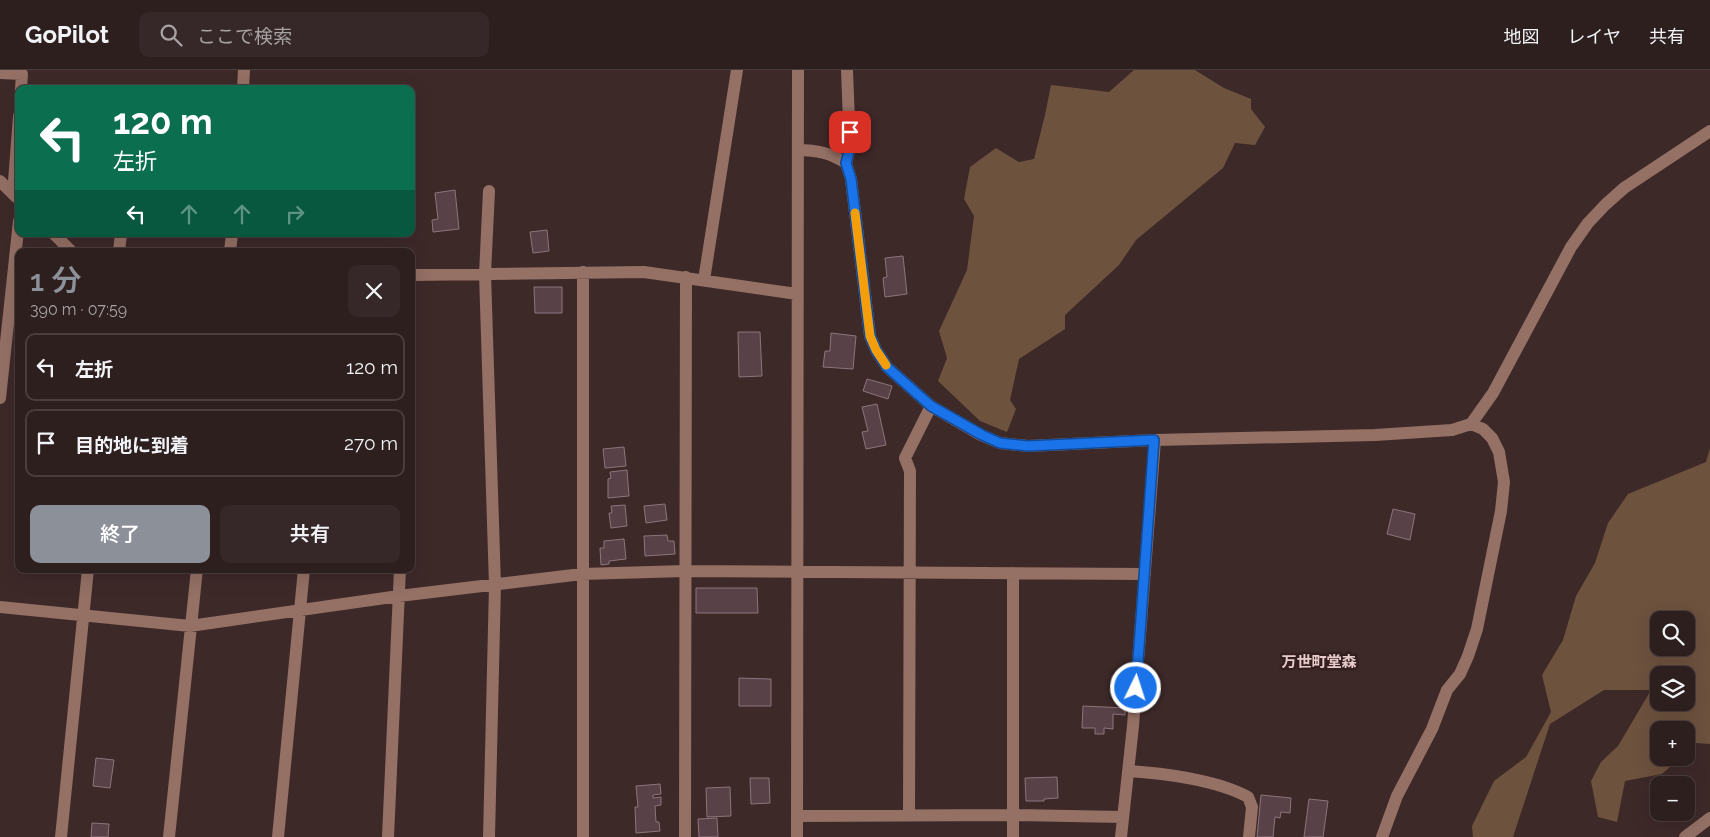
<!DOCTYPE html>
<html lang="ja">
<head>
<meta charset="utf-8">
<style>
	body { margin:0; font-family:Raleway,"Noto Sans JP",sans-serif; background:#362728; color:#f1f3f6; height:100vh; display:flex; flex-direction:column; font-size:19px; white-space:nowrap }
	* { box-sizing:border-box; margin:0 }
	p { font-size:16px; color:#a7a2a4 }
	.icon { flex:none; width:28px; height:28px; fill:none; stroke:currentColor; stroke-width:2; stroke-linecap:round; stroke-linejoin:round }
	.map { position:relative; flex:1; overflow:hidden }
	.side { position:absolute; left:15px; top:178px; width:400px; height:325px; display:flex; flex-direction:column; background:#2e1f1f; border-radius:10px; box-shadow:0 5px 20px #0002,0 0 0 1px #493d3d }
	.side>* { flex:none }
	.banner { position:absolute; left:15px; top:15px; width:400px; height:152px; border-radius:10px; box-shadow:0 5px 20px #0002,0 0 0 1px #493d3d; background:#0b6e4f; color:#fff; overflow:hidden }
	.buttons { position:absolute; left:1650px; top:541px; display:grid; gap:10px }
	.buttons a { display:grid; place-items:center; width:45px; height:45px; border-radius:10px; background:#2e1f1f; box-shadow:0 5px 20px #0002,0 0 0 1px #493d3d; font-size:25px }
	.pin { position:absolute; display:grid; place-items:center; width:42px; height:42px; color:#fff; margin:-21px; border-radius:10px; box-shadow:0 2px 8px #0006 }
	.me { position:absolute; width:55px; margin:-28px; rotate:4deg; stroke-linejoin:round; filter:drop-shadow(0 0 4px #0008) }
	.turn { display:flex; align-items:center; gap:18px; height:105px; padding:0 15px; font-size:22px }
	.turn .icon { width:65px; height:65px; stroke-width:2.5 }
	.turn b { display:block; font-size:35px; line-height:42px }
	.lanes { display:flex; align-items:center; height:48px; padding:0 15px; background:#0003; justify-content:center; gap:25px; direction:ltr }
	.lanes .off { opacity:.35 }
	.round { display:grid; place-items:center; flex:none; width:52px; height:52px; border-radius:10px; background:#362728 }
	.headline { display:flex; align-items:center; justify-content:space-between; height:85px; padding:0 15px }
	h1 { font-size:30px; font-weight:600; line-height:38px; color:#8c9099 }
	.button { display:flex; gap:10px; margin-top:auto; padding:10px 15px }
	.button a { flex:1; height:58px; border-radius:10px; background:#8c9099; color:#fff; font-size:20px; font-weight:600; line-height:58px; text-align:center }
	.button a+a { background:#362728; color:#f1f3f6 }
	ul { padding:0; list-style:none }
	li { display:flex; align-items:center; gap:15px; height:68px; margin:0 10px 8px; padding:0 5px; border:2px solid #493d3d; border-radius:10px }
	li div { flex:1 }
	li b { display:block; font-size:19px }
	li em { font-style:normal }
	header { display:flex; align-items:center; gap:30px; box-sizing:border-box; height:70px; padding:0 25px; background:#2e1f1f; border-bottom:1px solid #493d3d }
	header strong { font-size:24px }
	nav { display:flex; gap:28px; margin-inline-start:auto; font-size:18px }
	.search { width:350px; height:45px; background:#362728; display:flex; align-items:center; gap:12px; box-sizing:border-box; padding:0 18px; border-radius:10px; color:#a7a2a4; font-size:19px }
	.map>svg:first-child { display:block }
	.forest { fill:#6d523e; fill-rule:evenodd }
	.building { fill:#584248; stroke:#8d747c }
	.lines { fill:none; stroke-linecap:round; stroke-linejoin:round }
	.minor { stroke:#947065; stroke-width:12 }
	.route-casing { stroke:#114b97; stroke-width:12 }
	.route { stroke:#1a73e8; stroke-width:9 }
	.slow { stroke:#f59e0b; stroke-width:9 }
	.labels { text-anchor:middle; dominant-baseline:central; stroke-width:5; stroke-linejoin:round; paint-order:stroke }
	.quarter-label { font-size:15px; font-weight:bold; fill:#e7cbca; stroke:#341f1f }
</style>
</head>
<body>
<header>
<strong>GoPilot</strong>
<div class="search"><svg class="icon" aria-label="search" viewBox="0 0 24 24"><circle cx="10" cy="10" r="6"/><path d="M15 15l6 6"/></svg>ここで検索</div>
<nav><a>地図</a><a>レイヤ</a><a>共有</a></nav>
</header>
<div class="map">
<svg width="1710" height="767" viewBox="0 0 1710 767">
	<rect width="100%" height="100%" fill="#3e2929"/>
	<path class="forest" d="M1134 0H1195L1224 18 1251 29V39L1265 57 1255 75 1235 73 1223 98 1136 170 1119 195 1065 245V259L1019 289 1010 330 1016 339 1007 362 980 351 938 311 947 288 939 261 967 200 974 146 964 129 970 97 996 78 1019 92 1034 89 1045 45 1051 15 1109 22Z
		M1710 378V674L1696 673 1686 682V660H1659V688H1680L1662 704 1625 711 1617 752 1598 747 1591 711 1601 692 1618 676 1651 620H1604L1550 654 1513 767H1473L1472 756 1494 711 1526 687 1551 642 1542 605 1563 570 1576 526 1595 493 1608 453 1628 424 1706 392ZM1659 550H1686V578H1659ZM1659 605H1686V632H1659Z"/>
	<path class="building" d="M455 120 459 159 433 162 432 150 438 149 435 123Z
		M547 160 549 181 533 183 530 162Z
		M903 186 907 224 885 227 883 208 887 207 885 188Z
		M534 217H562V243H535Z
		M738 262H760L762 306 739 307Z
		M831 263 856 266 853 299 823 297 825 281H830Z
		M867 309 892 316 888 329 863 321Z
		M877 334 886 375 866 379 862 362 868 361 862 337Z
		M624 377 626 396 605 398 603 379Z
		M627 400 629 426 608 428V409L611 408 610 402Z
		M665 434 667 450 646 453 644 436Z
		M625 435 627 456 611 458 609 443H612L611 436Z
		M1393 439 1415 444 1410 470 1387 464Z
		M667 465 668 471H674L675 484 645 486 644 466Z
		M624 469 626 489 609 491V494L601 495 600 478H604V471Z
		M696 518H757L758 543H696Z
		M739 608 771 609V636H739Z
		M1083 636 1125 638V645L1113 644V659L1104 658V664H1095V658H1082Z
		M96 688 114 690 110 718 93 716Z
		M1057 707 1058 728 1044 729V731H1026L1025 708Z
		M750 708H769L770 733 751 734Z
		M660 714 661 724 653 725V728L661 727V735L655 736 656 752H659L660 761 636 763 635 737H638L636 716Z
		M730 717 731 746 707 747 706 718Z
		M1261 725 1291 728 1290 743 1281 742 1280 748 1275 747 1273 767H1257Z
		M1309 729 1328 731 1323 767H1304Z
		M717 748 718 767H699L698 749Z
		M92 753 109 754 108 767H91Z"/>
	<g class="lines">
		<path class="minor" d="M847 0 850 78 846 93 851 109 870 266 876 280 887 297 931 336 981 365 1000 373 1028 376 1155 370 1375 365 1452 360 1471 354 1483 359 1492 368 1499 382 1504 412 1501 441 1477 559 1468 586 1460 604 1447 620 1432 659 1397 726 1382 767
			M0 3 22 4 21 19
			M243 19 244 0
			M798 80C817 80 830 83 846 93
			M0 111 16 127
			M13 124 19 46
			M54 164 71 181
			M119 181 121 164
			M230 181 232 164
			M411 205 644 202 797 224
			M704 210 737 0
			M0 328 19 151
			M1471 354 1493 323 1571 177 1588 153 1605 135 1624 118 1710 61
			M0 537 190 556 399 526 582 504 685 501 1145 504
			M1128 701C1163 703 1217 710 1248 727L1252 737 1249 767
			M909 745 910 401 905 388 931 336
			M797 746 1013 745 1123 747
			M61 767 88 499
			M169 767 197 499
			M278 767 304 499
			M388 767 400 499
			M489 767 495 515 485 204 489 121
			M583 767V202
			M685 767 686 207
			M797 767 798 0
			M1013 767V503
			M1121 767 1133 656 1155 370
			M1685 767 1710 748"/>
	</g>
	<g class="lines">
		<g class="route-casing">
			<path id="route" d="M850 62V78L846 93 851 109 870 266 876 280 887 297 931 336 982 365 1000 373 1028 376 1154 370 1136 618"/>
		</g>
		<use href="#route" class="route"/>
		<path class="slow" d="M855 143 870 266 876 280 886 295"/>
	</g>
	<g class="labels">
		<g class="quarter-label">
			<text x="1319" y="592">万世町堂森</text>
		</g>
	</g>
</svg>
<div class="buttons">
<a><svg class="icon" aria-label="search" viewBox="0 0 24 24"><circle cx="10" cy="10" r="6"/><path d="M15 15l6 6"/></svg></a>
<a><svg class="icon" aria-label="layers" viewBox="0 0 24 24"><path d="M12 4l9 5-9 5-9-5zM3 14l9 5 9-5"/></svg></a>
<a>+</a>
<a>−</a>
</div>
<div class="pin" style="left:850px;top:62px;background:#d93025"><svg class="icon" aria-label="arrive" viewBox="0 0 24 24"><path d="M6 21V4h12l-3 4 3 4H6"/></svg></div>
<svg class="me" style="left:1136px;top:618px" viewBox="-20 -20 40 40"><circle r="17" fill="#1a73e8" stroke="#fff" stroke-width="3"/><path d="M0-11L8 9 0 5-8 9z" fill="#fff"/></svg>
<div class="banner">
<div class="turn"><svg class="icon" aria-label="left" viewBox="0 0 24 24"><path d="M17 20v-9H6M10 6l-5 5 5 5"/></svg><div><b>120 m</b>左折</div></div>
<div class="lanes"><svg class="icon" aria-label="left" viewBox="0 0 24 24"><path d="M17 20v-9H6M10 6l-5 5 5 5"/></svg><svg class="icon off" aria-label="ahead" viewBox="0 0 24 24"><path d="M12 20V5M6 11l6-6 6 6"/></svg><svg class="icon off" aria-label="ahead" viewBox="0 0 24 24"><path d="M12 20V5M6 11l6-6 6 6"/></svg><svg class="icon off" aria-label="right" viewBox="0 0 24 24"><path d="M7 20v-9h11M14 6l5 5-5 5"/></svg></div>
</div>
<section class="side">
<div class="headline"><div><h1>1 分</h1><p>390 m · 07:59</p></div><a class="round"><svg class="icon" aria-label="close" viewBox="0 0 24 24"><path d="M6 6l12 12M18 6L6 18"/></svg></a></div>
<ul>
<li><svg class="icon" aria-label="left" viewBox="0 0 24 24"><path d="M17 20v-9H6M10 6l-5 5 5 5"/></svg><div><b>左折</b></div><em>120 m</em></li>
<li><svg class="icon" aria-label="arrive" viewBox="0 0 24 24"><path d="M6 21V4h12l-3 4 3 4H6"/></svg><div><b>目的地に到着</b></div><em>270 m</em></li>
</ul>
<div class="button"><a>終了</a><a>共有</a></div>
</section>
</div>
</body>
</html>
